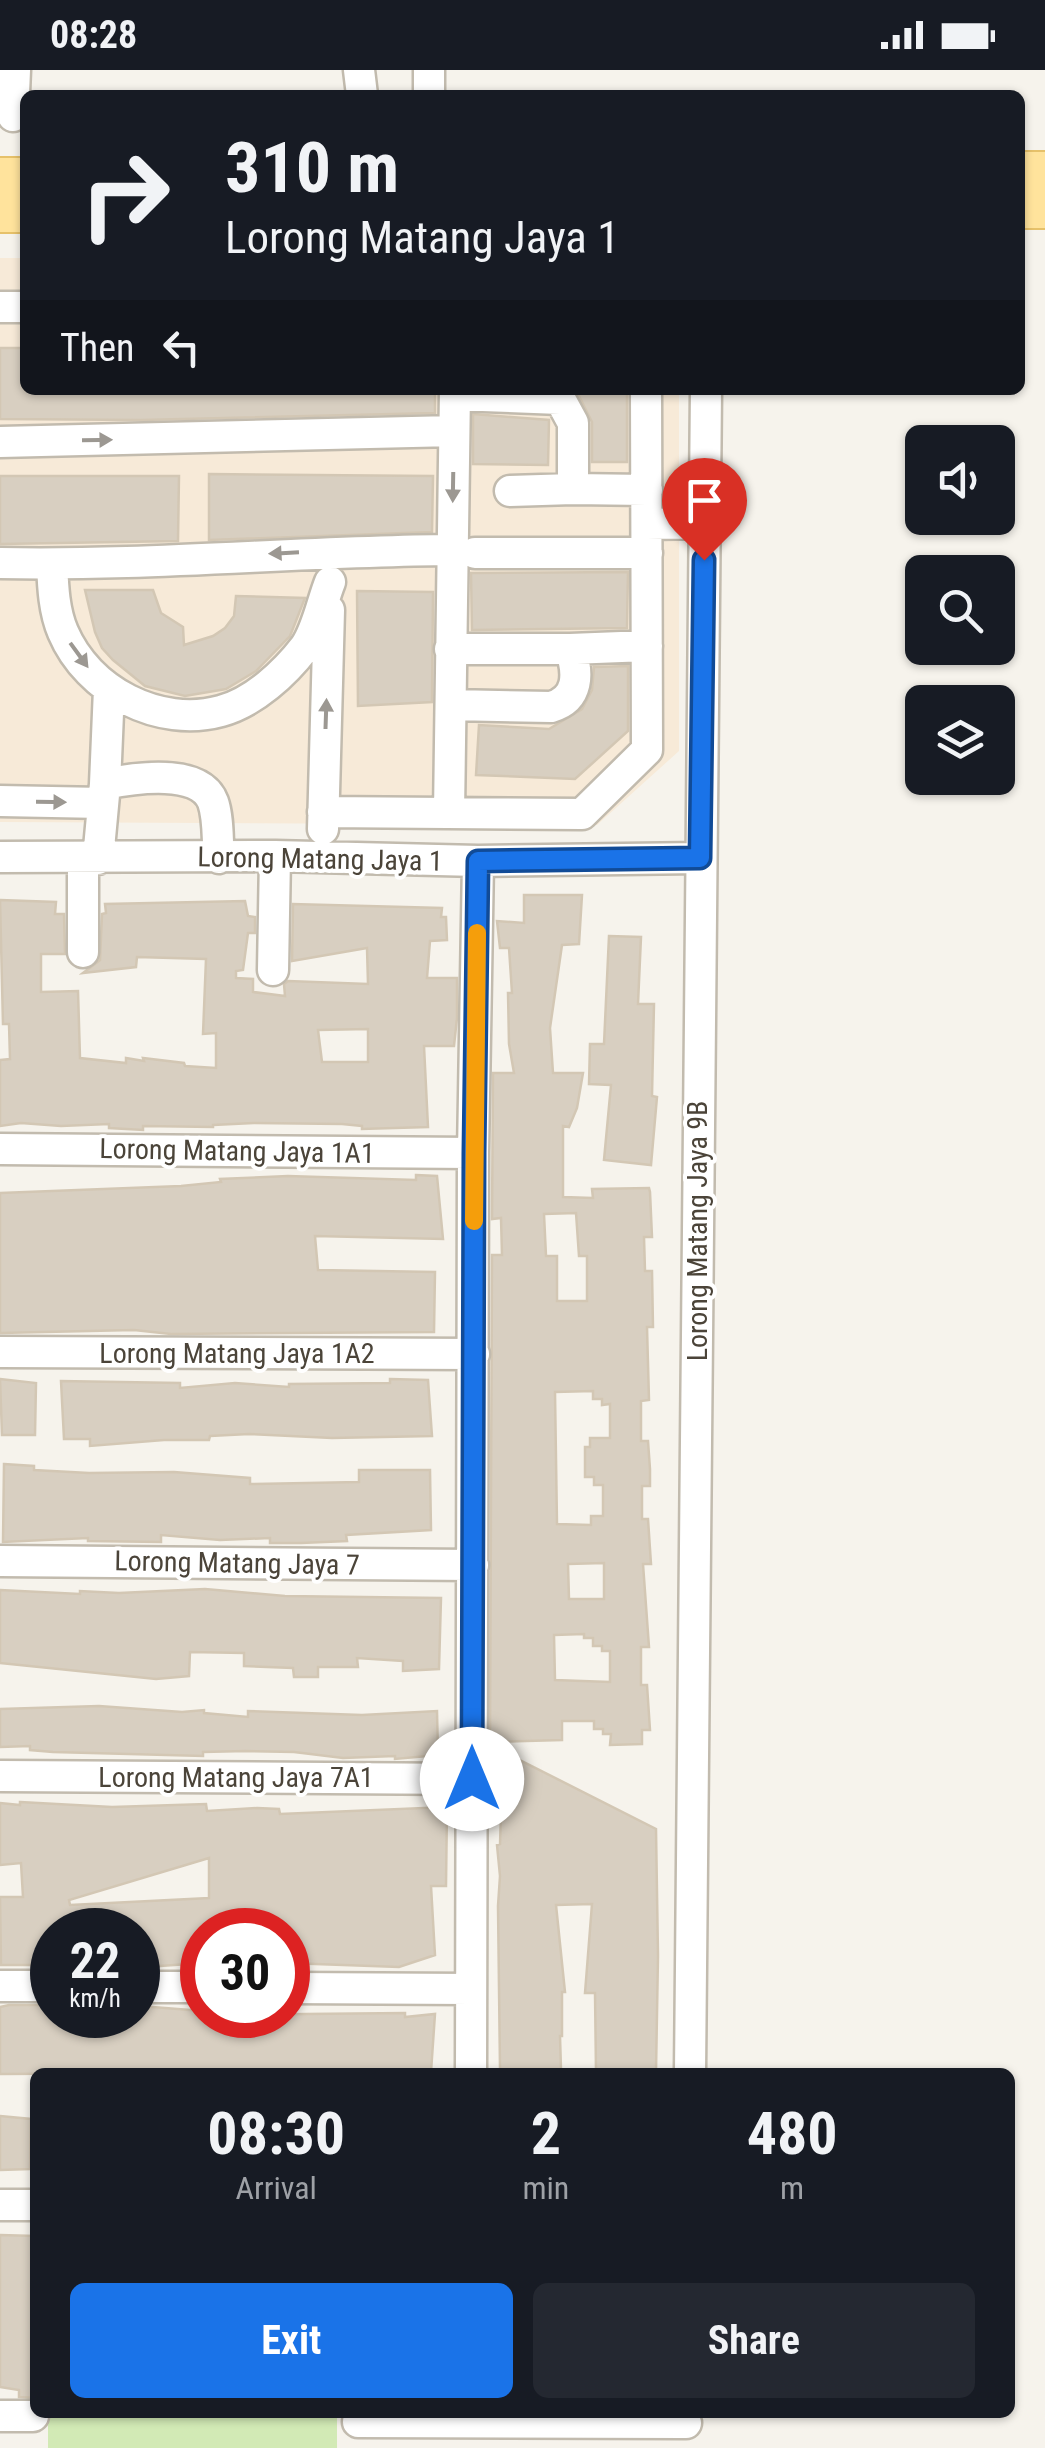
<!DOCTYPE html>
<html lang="en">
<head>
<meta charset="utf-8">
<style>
	body { margin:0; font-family:"Roboto Condensed",sans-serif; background:#242831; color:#f1f3f6; height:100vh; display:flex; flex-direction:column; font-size:38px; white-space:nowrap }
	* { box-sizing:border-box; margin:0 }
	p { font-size:32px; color:#9ea1a6 }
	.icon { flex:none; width:55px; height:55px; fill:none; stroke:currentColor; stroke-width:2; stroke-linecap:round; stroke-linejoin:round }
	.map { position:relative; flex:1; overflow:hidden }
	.drawer { position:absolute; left:30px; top:1998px; width:985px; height:350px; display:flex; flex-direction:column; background:#171b24; border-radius:15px; box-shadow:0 2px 8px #0004 }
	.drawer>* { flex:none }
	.guide { position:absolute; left:20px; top:20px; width:1005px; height:305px; border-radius:15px; box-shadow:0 2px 8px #0004; background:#171b24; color:#f1f3f6; overflow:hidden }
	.controls { position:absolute; left:905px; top:355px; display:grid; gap:20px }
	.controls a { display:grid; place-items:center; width:110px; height:110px; border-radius:15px; background:#171b24; box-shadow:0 2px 8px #0004; font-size:50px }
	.speed { position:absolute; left:30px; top:1838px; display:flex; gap:20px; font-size:50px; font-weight:700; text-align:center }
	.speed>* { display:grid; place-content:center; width:130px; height:130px; border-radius:50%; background:#171b24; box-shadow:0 2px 8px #0004; line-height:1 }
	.speed small { font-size:25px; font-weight:400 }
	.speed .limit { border:15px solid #d22; background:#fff; color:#111 }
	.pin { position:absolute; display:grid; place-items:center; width:85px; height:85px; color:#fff; margin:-102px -42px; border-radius:50% 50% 50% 0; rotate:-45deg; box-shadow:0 0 10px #0007 }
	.pin .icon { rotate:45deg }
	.me { position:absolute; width:110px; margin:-55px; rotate:0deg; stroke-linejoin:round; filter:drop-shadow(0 0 8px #0008) }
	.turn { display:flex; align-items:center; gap:35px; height:210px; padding:0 40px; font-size:45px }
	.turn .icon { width:130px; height:130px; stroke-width:2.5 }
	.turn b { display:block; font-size:70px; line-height:85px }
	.then { display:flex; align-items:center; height:95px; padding:0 40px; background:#0003; gap:20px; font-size:38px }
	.eta { display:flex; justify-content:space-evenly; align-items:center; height:170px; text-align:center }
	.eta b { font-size:60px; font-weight:700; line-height:70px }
	.button { display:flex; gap:20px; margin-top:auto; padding:20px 40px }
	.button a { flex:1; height:115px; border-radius:15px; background:#1a73e8; color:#fff; font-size:40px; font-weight:700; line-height:115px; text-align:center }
	.button a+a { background:#242831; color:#f1f3f6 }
	.status { display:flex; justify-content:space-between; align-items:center; height:70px; padding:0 50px; background:#171b24; direction:ltr }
	.status svg { height:28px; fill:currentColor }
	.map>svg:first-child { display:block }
	.commercial { fill:#f7ead8 }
	.green { fill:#d2eab5 }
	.building { fill:#d8cfc1; stroke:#d3c7b4; stroke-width:2.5; fill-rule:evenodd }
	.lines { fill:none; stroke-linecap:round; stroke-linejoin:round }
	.minor-casing { stroke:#c2bbae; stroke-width:35 }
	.major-casing { stroke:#e6c16a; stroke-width:42 }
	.minor { stroke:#fff; stroke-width:30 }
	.major { stroke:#ffe39c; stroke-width:38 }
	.oneway { fill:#9c9892 }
	.route-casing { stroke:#114b97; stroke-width:25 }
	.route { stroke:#1a73e8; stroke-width:18 }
	.slow { stroke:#f59e0b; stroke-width:18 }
	.labels { text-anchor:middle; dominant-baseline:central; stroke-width:8; stroke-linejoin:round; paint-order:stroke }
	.street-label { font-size:28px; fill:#4b4439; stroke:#fff }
</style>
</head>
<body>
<div class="status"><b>08:28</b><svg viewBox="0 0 49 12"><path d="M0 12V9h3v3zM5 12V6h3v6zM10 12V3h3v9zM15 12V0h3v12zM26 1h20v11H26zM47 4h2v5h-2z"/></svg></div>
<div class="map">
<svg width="1045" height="2378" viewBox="0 0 1045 2378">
	<rect width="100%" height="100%" fill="#f6f3ec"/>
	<path class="commercial" d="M0 188H25V320H679V681L597 755 0 752Z"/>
	<path class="green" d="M48 2343H337V2378H48Z"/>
	<path class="building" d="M0 278H25V320H435V343L141 350 0 349Z
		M576 320H627V392H592V352Z
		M473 344 549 350 548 395 473 394Z
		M209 404 433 406 432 462 209 470Z
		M0 406H179L178 471 0 474Z
		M628 502 627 558 472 560 471 503Z
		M85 520H153L161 543 183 557 184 575 213 566 225 558 234 546 236 526 305 528 290 566 256 601 226 619 185 626 145 616 113 590 102 578 95 562Z
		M357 521 433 522 432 632 358 636Z
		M628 596V661L575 709 476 705 479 655 549 659 582 639 592 620 594 597Z
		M524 825H582L579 874 562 875 550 958 553 1003H583L577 1038 569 1057 563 1056V1127L593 1128 592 1119 649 1118 650 1122 652 1167H644L645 1201H652L653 1257H647L649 1330 641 1331V1371H648L650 1399V1416H642V1449H648L651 1494H643L649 1577H641V1615H647L650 1660H642V1674L610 1675 611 1664H603V1659H594V1651H562V1670L490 1672 492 1185H502L501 1148 492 1149 493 1003H514L509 974 508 923H512L509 878H500L497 851 524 853ZM576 1143 579 1186H587V1231H557V1186H546L544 1144ZM593 1321V1329H602V1335L610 1334V1368H590V1377H585V1407H594V1415H603V1446H591V1455L557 1454 555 1322ZM604 1493V1529H569L568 1494ZM584 1564V1568H593V1576H602V1581H610V1612L555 1610 554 1565Z
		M0 830 56 832 55 844H64L65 884H41V922L78 921 80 988 126 993V988L144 991 143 988 184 993 185 996 216 998V963L203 964 206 889 137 887 136 897 83 903 100 890 102 844 106 843 105 834 245 831 248 846 255 847V863H248L243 900 236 901V908L253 909V922L285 926 284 914 288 911 368 914 367 878 292 891 293 834 442 838 441 847H446L447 870 430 871 427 908H457V948L454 976H424L428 1057 362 1059V1056L342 1054 254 1053 213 1055V1057L143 1056V1060L109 1058V1054L61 1056 21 1053 0 1056V990L10 989 9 954H3ZM368 959V992H322L318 960Z
		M609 866 641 867 638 934H654L652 1026 657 1027 651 1095 604 1090 611 1015 589 1014 590 974H604Z
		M416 1105 437 1106 443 1169 315 1166 318 1200 435 1202 434 1262 171 1264 134 1260 0 1263V1123L181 1116 221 1112 220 1109 288 1106 416 1110Z
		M0 1309 36 1313 35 1365H2Z
		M390 1309 428 1310 432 1366 332 1368 249 1364 210 1366 209 1370H164L90 1376V1369H64L61 1311 180 1313V1318L235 1313 289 1317V1314L390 1313Z
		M4 1394 34 1396V1400L89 1403 174 1402 250 1408V1414L359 1412V1400H430L431 1460 346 1465 347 1471 301 1473H270V1468L220 1470 161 1465V1472L88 1471V1468L3 1472Z
		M205 1519 285 1526 441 1528 439 1599 403 1601V1591L357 1588 358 1597H318V1607H294L293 1598 244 1596V1583L190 1582 189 1606 156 1609 0 1593V1520L80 1524V1521L119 1523Z
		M99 1636 182 1642 204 1640V1643L248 1647V1641L362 1645 437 1641 438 1685 395 1689V1686L343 1688 294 1682 246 1681 203 1682V1686L53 1682 30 1680V1676L0 1677V1639Z
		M498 1679 656 1759 658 1886 656 2002H596L595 1923H585L592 1834 556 1835 565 1922H562V1966H560L561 1999H500L498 1836 500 1806 497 1775 500 1774 502 1714Z
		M20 1732 112 1737 206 1734 207 1741 257 1738 279 1739 280 1744 447 1737 446 1816H431L435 1885 399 1897 288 1893V1860H202V1893L160 1896 142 1894 141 1860H52V1895H1L0 1827H23L21 1793 0 1795V1733L20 1735ZM209 1788V1828L70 1835 69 1830Z
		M9 1935H52V1945H141V1936L202 1941V1945L405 1943V1947L435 1944 431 2002 0 2004V1937Z
		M0 2046 31 2049 30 2099 0 2100Z
		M0 2165 35 2166V2328L19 2327V2320L0 2317Z"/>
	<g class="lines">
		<g class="minor-casing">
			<path id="minor" d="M359 0 362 25
				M429 25V0
				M13 46 15 0
				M0 237H25
				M455 325 560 329 573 353V419L510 421
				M0 372 454 361
				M573 419 647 420
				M647 454 705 453
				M475 483H647
				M0 493C150 496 301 481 451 480
				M52 494C53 517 54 541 63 562 88 621 159 658 221 641 254 632 285 603 305 577 317 560 322 532 330 512
				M450 579H570C579 603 579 629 551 637L451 635
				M570 579 647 576
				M105 714 109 619
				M0 731 103 733
				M323 742 582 744 647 680 646 320
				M449 743 455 320
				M323 759 329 540
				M0 787 275 786 478 791 700 788
				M98 789 105 714C135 708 200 698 213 732 219 749 217 770 219 788
				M83 882V788
				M273 900 275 786
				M0 1079 473 1083
				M0 1282 474 1284
				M0 1491 473 1495
				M0 1706 473 1709
				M0 1916H52
				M138 1917H202
				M288 1918 471 1919
				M471 2002 473 1083 478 791
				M690 2002 706 320
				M0 2135H35
				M0 2346H33
				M358 2352 686 2353"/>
		</g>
		<g class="major-casing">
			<path id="major" d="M1020 101H1045
				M0 107H25
				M1020 139H1045
				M0 143H25"/>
		</g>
		<use href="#minor" class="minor"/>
		<use href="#major" class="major"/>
	</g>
	<defs><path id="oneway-solid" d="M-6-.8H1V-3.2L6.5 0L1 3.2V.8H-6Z" transform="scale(2.5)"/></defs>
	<g class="oneway">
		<use href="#oneway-solid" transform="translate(97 370) rotate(-1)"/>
		<use href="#oneway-solid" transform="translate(453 417) rotate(91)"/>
		<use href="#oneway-solid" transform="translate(284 483) rotate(177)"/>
		<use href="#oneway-solid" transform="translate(79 585) rotate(54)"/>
		<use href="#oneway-solid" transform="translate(326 644) rotate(-88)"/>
		<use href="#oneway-solid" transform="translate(51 732) rotate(1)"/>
	</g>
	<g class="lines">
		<g class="route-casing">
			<path id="route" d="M472 1709 474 1083 478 791 700 788 704 490"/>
		</g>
		<use href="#route" class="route"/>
		<path class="slow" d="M474 1151 477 863"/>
	</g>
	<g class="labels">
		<g class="street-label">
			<text transform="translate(320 789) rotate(1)">Lorong Matang Jaya 1</text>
			<text transform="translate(237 1081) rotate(1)">Lorong Matang Jaya 1A1</text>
			<text transform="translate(697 1161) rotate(-90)">Lorong Matang Jaya 9B</text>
			<text x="237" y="1283">Lorong Matang Jaya 1A2</text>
			<text transform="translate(237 1493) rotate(1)">Lorong Matang Jaya 7</text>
			<text x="236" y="1707">Lorong Matang Jaya 7A1</text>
		</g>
	</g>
</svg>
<div class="controls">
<a><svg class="icon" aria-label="sound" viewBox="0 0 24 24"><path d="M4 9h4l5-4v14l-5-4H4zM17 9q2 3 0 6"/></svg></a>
<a><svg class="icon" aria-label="search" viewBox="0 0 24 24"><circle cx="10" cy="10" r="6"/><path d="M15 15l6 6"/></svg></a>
<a><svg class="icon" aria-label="layers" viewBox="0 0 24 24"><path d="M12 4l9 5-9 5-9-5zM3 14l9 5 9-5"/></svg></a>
</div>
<div class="speed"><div>22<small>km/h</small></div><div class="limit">30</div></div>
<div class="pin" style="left:704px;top:490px;background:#d93025"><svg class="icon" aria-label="arrive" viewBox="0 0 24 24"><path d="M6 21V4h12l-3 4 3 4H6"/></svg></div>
<svg class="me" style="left:472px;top:1709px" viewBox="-20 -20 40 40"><circle r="19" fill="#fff"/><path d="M0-13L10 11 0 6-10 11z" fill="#1a73e8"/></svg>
<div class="guide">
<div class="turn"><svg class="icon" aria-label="right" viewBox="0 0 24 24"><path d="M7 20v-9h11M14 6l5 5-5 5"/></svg><div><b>310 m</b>Lorong Matang Jaya 1</div></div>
<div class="then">Then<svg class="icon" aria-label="left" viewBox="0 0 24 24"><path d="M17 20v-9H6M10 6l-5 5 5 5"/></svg></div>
</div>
<section class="drawer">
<div class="eta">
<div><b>08:30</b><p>Arrival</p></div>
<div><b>2</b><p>min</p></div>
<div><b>480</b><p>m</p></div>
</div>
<div class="button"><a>Exit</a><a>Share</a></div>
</section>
</div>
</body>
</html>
